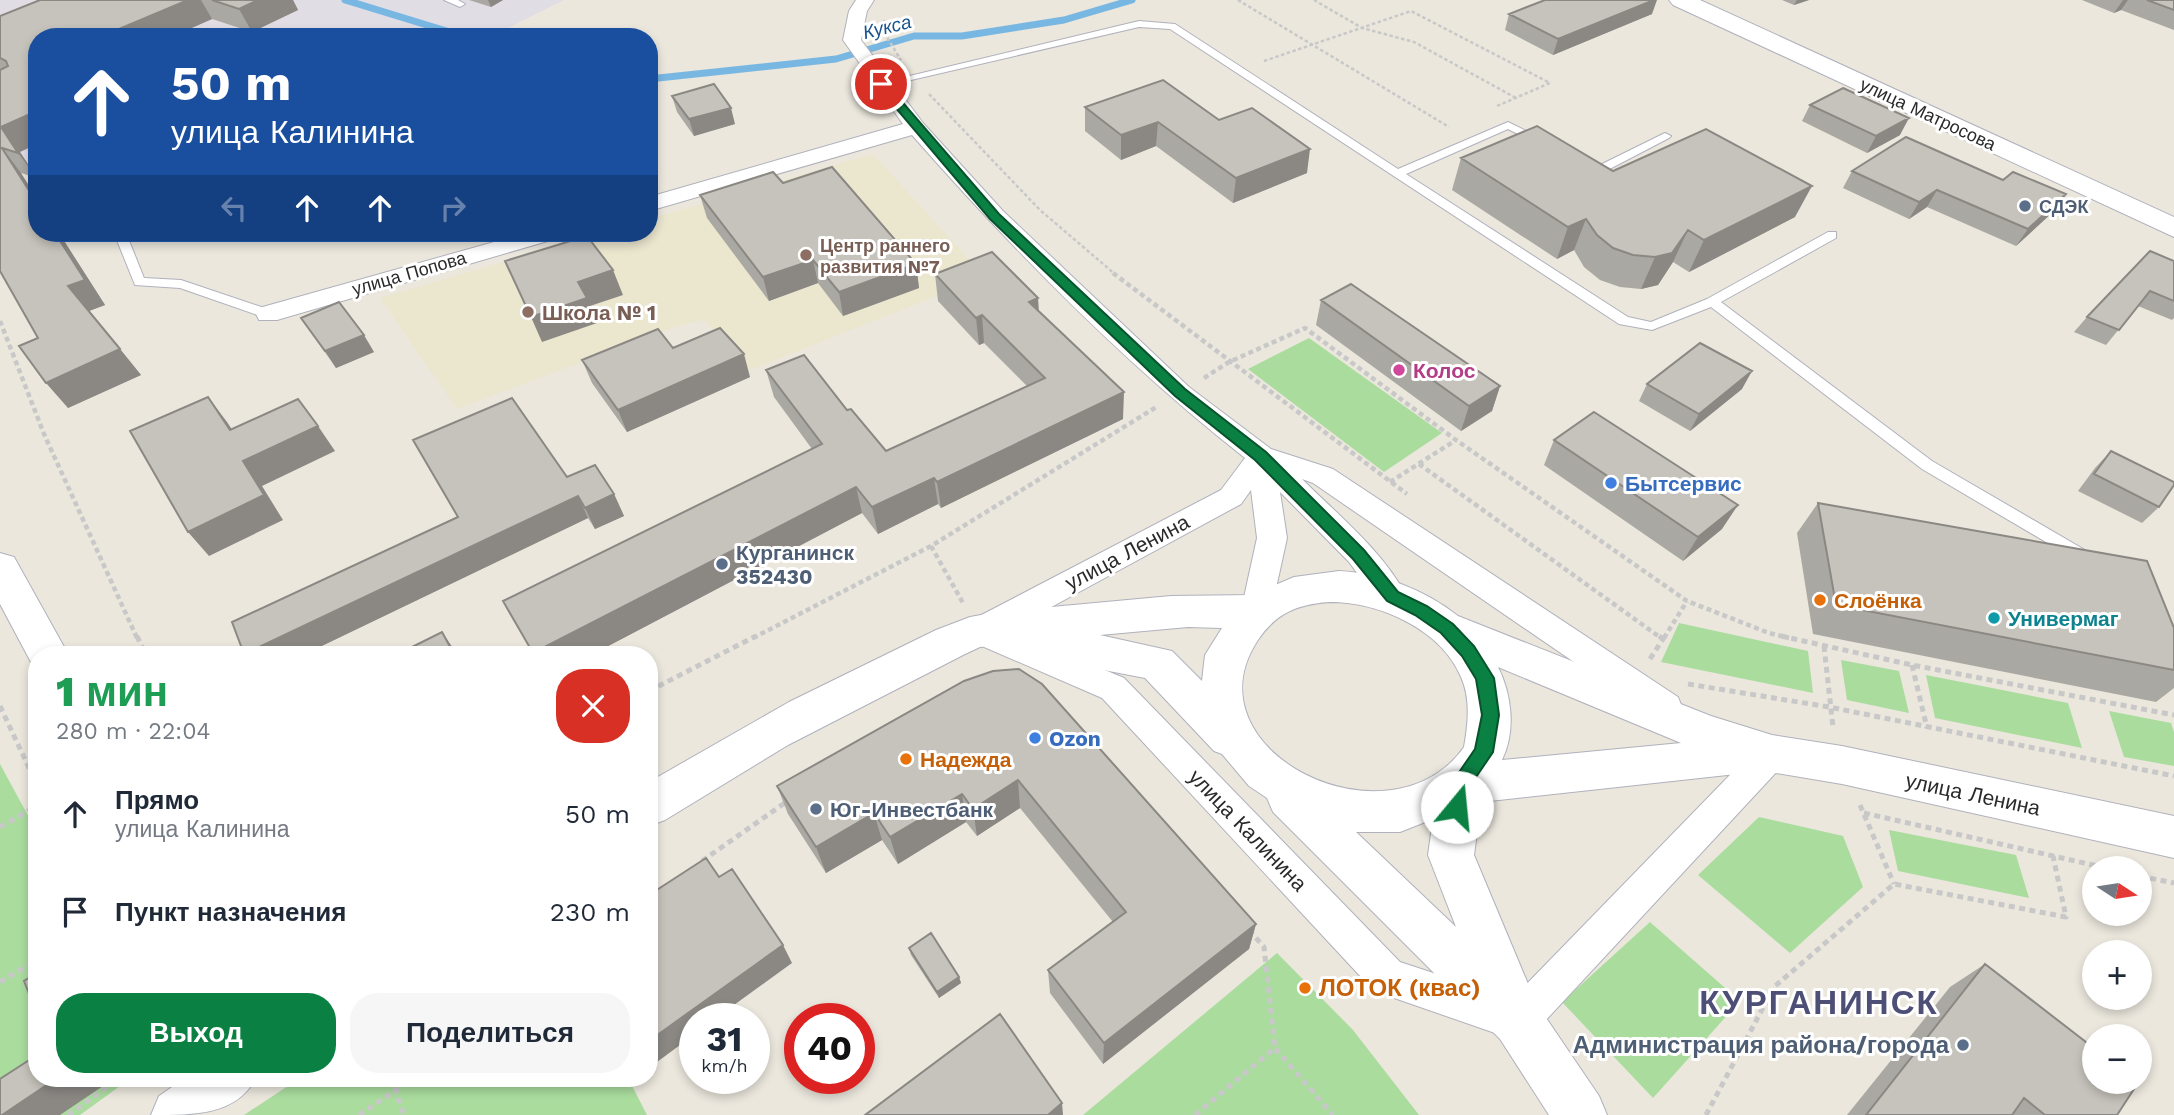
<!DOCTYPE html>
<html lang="ru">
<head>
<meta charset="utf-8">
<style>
	body { margin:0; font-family:"Work Sans",sans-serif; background:#f6f6f7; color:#1f2937; height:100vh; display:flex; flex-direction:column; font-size:26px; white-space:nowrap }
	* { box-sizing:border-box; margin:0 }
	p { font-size:23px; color:#747a83 }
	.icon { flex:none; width:38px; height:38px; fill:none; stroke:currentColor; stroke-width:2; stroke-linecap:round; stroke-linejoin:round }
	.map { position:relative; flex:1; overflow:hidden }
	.side { position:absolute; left:28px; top:646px; width:630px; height:441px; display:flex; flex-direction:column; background:#fff; border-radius:28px; box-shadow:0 4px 10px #0003 }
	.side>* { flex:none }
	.guide { position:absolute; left:28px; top:28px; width:630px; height:214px; border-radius:28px; box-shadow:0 4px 10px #0003; background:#1a4fa0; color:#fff; overflow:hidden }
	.needle { width:46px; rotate:102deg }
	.controls { position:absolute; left:2082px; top:856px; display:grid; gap:14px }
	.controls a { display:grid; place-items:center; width:70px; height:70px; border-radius:50%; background:#fff; box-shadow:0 4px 10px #0003; font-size:35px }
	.speed { position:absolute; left:679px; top:1003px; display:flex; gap:14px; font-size:35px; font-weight:700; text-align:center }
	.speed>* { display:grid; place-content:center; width:91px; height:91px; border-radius:50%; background:#fff; box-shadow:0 4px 10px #0003; line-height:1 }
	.speed small { font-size:18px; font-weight:400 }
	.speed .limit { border:10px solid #d22; background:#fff; color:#111 }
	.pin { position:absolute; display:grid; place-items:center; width:60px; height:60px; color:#fff; margin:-30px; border:4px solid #fff; border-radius:50%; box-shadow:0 2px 7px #0007 }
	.me { position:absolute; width:77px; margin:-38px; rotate:17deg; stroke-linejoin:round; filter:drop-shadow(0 0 5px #0008) }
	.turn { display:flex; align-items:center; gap:24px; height:147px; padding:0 28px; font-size:32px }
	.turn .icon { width:91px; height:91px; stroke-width:2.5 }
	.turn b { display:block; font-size:49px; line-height:60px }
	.lanes { display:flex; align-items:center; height:66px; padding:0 28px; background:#0003; justify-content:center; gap:35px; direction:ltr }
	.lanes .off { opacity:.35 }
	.round { display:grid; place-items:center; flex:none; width:74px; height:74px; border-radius:28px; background:#f6f6f7 }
	.overview { display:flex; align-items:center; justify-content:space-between; height:119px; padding:0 28px }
	h1 { font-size:42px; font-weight:800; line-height:52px; color:#1e9e55 }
	.cta { display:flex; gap:14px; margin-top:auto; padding:14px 28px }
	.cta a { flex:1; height:80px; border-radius:28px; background:#0b8043; color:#fff; font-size:28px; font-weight:800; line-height:80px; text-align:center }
	.cta a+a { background:#f6f6f7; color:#1f2937 }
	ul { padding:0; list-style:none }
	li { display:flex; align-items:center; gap:21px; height:98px; padding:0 28px }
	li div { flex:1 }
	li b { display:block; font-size:26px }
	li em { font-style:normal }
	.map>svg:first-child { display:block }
	.industrial { fill:#e0dde4 }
	.education { fill:#ebe6ce }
	.green { fill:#aadc9e }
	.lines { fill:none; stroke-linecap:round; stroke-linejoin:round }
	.stream { stroke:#79b7e3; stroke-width:7 }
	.service-casing { stroke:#b0b1bc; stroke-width:2 }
	.minor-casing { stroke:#b0b1bc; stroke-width:2 }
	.tertiary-casing { stroke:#b0b1bc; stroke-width:2 }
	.path-far2 { stroke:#c8c8c8; stroke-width:2.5; stroke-dasharray:3.5 2.5; stroke-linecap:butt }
	.path-far1 { stroke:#c8c8c8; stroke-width:4.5; stroke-dasharray:5 3.5; stroke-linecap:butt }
	.path { stroke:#c8c8c8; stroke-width:5; stroke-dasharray:6 4.5; stroke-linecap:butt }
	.service { fill:#fff; fill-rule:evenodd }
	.minor { fill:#fff; fill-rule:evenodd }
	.tertiary { fill:#fff; fill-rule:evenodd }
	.wall { fill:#aaa8a2 }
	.shaded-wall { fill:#8b8884 }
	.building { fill:#c6c3bc; stroke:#8b8884; stroke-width:2 }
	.route { fill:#0b8043; stroke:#07532c; stroke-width:2 }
	.service-dot { fill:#5c6f8a; stroke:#fff; stroke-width:2.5 }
	.education-dot { fill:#8d6e63; stroke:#fff; stroke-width:2.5 }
	.hotel-dot { fill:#d1479c; stroke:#fff; stroke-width:2.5 }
	.shop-dot { fill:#3f7fe0; stroke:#fff; stroke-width:2.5 }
	.food-dot { fill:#e8710a; stroke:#fff; stroke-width:2.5 }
	.culture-dot { fill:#0f9aa8; stroke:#fff; stroke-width:2.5 }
	.labels { text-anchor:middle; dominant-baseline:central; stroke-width:6; stroke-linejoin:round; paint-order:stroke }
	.far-street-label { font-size:18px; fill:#2a2a2a; stroke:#fff }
	.far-service-label { font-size:18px; font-weight:bold; fill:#4e5e75; stroke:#fff; text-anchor:start }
	.far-education-label { font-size:18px; font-weight:bold; fill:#785e54; stroke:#fff; text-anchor:start }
	.far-water-label { font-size:19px; font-style:italic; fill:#19548e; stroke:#fff }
	.education-label { font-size:21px; font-weight:bold; fill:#785e54; stroke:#fff; text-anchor:start }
	.hotel-label { font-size:21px; font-weight:bold; fill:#b23c85; stroke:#fff; text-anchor:start }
	.shop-label { font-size:21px; font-weight:bold; fill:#366cbe; stroke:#fff; text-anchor:start }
	.service-label { font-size:21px; font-weight:bold; fill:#4e5e75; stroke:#fff; text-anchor:start }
	.street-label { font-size:21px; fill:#2a2a2a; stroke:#fff }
	.food-label { font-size:21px; font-weight:bold; fill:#c56008; stroke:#fff; text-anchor:start }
	.culture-label { font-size:21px; font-weight:bold; fill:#0d838f; stroke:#fff; text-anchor:start }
	.near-food-label { font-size:24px; font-weight:bold; fill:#c56008; stroke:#fff; text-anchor:start }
	.near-service-label { font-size:24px; font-weight:bold; fill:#4e5e75; stroke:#fff; text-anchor:end }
	.near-district-label { font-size:33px; font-weight:bold; letter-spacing:2px; fill:#4e4f76; stroke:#fff }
</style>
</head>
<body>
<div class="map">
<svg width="2174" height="1115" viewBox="0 0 2174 1115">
	<rect width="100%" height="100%" fill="#ebe7dd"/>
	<path class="industrial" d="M0 0H564L490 37H37V166L33 160 0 171Z"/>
	<path class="education" d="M873 154 985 277 750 370 704 320 675 327 457 409 380 298 602 233H649V219Z"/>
	<path class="green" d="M1309 338 1442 433 1384 472 1248 369Z
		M1679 623 1808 651 1813 693 1661 662Z
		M1841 660 1899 671 1909 713 1847 700Z
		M1926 675 2068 703 2082 748 1935 718Z
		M2109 711 2171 723 2174 732V766L2124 757Z
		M0 764 37 832V1078H131L80 1115H0Z
		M1759 817 1843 836 1863 887 1790 953 1698 875Z
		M1889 830 2016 855 2029 898 1898 871Z
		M1650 922 1740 1001 1653 1098 1562 1002Z
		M1277 953 1353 1030 1419 1115H1083Z
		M300 1078H628L647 1115H244Z"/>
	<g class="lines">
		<path class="stream" d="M345 0 466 37
			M649 79 836 59 914 36H962L1064 20 1132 0"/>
		<g class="service-casing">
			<path id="service" d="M444 0H458L465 4 460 7Z
				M1139 21 1175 24 1398 169 1508 122 1543 139V143H1535L1508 129 1406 174 1628 317 1651 322 1707 299 1828 232H1836V238L1721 302 1932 461 2090 553 2092 557 2090 561H2078L1922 469 1711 307 1652 330 1619 324 1170 29 1139 27 881 87 876 84Z
				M1665 133 1671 136 1669 138 1600 174H1592L1581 167 1587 164 1596 167Z
				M114 233H126L144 278 181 280 273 311 275 314 273 317H263L180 288 135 285Z"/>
		</g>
		<g class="minor-casing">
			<path id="minor" d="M856 0H874L867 11 861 40 923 123 1003 211 1189 387 1271 449 1333 469 1678 697 1682 707 1678 717 1666 721 1654 717 1313 483 1302 479C1338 515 1383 551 1407 597L1403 606 1392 609 1381 606 1349 562 1280 492 1287 538 1271 611 1267 620 1256 623 1245 620 1241 611 1257 538 1251 490 1241 504 1009 630 1124 678 1400 962 1512 999 1760 744 1772 739 1784 744 1789 754 1784 764 1532 1035 1518 1041 1374 991 1102 698 968 640 963 631 968 622 1221 490 1245 458C1123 362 1014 251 912 135L649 211V197L903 124 843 40 849 11Z
				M526 233H561L558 238 277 320H259L256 314 259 308Z"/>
		</g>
		<g class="tertiary-casing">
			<path id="tertiary" d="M1669 0H1700L2174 217V237L1673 5Z
				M0 553 14 557 68 654H37V667L33 666 0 604Z
				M1339 571C1382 573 1425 590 1458 616L1711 716 1772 735 1842 746 2174 816V858L1842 784 1764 771 1481 802 1474 855 1536 1003 1599 1096 1607 1115H1549L1500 1039 1273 812 1267 798 1249 786 1222 754 1214 751 1145 678 1036 657 1022 652 1017 643 980 647 965 654 788 745 665 820 649 826V782L789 702 936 630 970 617 998 612 1171 596 1252 595 1294 577ZM1330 602C1379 602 1441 629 1461 677 1471 699 1468 724 1464 747 1390 852 1184 751 1258 640 1276 613 1298 604 1330 602ZM1188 627 1222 628 1205 655 1202 681 1172 651 1100 635ZM1498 667 1681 743 1502 760C1516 731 1512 695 1498 667ZM1433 819 1428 855 1456 927 1356 832H1400Z
				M185 1078H256C236 1115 196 1115 151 1115L159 1096Z"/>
		</g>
		<path class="path-far2" d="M1238 0 1449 127
			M1314 0 1362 28 1414 42 1516 98
			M884 20 888 39 901 60
			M1264 61 1411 11 1550 83 1497 106
			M929 94 1040 210 1116 275"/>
		<path class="path-far1" d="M1113 273 1407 494
			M0 321 44 434 137 638
			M1204 378 1229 362 1305 328 1456 440 1687 601 1769 633 1789 638
			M1419 464 1661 638
			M1390 482 1456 440
			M931 546 963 603
			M753 638 931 546 1158 406
			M1664 638 1687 601"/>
		<path class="path" d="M137 636 145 654
			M1659 636 1662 638
			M1781 636 1912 665 2174 715
			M1824 646 1833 727
			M1650 659 1665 636
			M1912 665 1927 728
			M1688 684 1829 707 2174 776
			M649 691 756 636
			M0 706 37 785
			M1860 805 1894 884
			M1864 813 2106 868
			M0 827 37 806
			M702 861 789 800
			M2140 876 2174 883
			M1249 930 1264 947 1275 1048
			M0 982 37 960
			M391 1078 404 1115
			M68 1115 120 1078
			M359 1115 414 1078
			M1195 1115 1275 1048 1333 1115
			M1706 1115 1774 987 1894 884 2066 917 2053 856"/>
		<use href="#service" class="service"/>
		<use href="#minor" class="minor"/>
		<use href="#tertiary" class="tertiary"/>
	</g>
	<path class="wall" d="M40 0H293L298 10 252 32 212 19 171 37H37L20 152 37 178 21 173 37 233H59L105 305 89 311 141 375 68 408 38 338 0 271V16Z
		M469 0H503L491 7Z
		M1782 0H1809L1794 5Z
		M2082 0H2174V30L2121 10 2114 13Z
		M1509 14H1652L1553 55 1505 30Z
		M672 96 735 124 694 136 677 112Z
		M1810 105 1900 135 1867 153 1802 121Z
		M1085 107 1219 120 1307 173 1233 203 1156 146 1121 160 1085 131Z
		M1461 158 1613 171 1795 217 1689 272 1673 262 1658 285 1641 289 1620 287 1600 280 1584 267 1574 250 1557 259 1452 190Z
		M1852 171 2003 180 2066 194 2054 211 2016 246 1927 207 1909 219 1843 188Z
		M783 183 916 264 919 288 843 316 818 283 769 301 707 218 700 195Z
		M2174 261V318L2172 320 2138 306 2106 345 2074 332 2087 317Z
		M935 274 1038 298 1039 311 1123 419 941 508 938 504 878 534 862 513 593 654H534L812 449 774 397 766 370 847 410 886 451 1027 386 984 343 979 345 938 301Z
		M1321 300 1500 386 1492 411 1461 431 1316 325Z
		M301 318 374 352 336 368Z
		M673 348 750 377 627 432 592 383 582 360Z
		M1647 384 1742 389 1690 431 1639 401Z
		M1554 440 1722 529 1683 561 1544 465Z
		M2111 451 2159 507 2142 523 2078 491 2095 468Z
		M567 477 614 494 624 516 595 529 588 518 305 654H244Z
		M1818 503 2174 628V688L2156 702 1813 634 1797 533Z
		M964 681 1256 924 1249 949 1103 1064 1050 993 1048 970 1113 922 1020 808 977 836 966 822 898 864 882 840 826 873 788 814 777 786Z
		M909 948 959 977 961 983 939 998 911 955Z
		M1985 964 2117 1115H1847L1950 987Z"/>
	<path class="shaded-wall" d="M188 0H201L212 19 171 37H100Z
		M258 0H293L298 10 252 32 239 9Z
		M488 0H503L491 7Z
		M1654 0H1657L1652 14 1553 55 1558 39Z
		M1797 0H1809L1794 5Z
		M2123 0H2128L2121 10 2114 13Z
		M731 108 735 124 694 136 689 119Z
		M37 111V144L20 152 37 178 18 153 1 127Z
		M1909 118 1900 135 1867 153 1876 136Z
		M1158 122 1156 146 1121 160V135Z
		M2 148 21 173 37 198V203Z
		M1310 149 1307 173 1233 203 1236 178Z
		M1812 186 1795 217 1689 272 1704 240Z
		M1937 190 1927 207 1909 219 1919 202Z
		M2066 194 2054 211 2016 246 2028 229Z
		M1586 219 1574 250 1557 259 1568 227Z
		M1688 230 1673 262 1658 285 1641 289 1655 257Z
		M55 233H59L105 305 89 311 68 286Z
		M813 260 818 283 769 301 763 277Z
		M916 264 919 288 843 316 839 292Z
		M613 270 623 295 590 306 597 323 542 342 531 317 578 282Z
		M1038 298 1039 325 1029 302Z
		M982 315 984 343 979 345 976 318Z
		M364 335 374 352 336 368 325 351Z
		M120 349 141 375 68 408 46 383Z
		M744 354 750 377 627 432 618 410Z
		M1752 371 1742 389 1690 431 1699 414Z
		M1500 386 1492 411 1461 431 1469 406Z
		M1124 392 1123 419 941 508 937 482Z
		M208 397 227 422 249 455 230 430Z
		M318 426 335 451 262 486 283 520 209 556 188 532 243 461Z
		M934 478 938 504 878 534 872 507Z
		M856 487 862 513 593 654H534L533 653Z
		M614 494 624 516 595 529 585 508Z
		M578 496 588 518 305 654H244Z
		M1738 505 1722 529 1683 561 1698 537Z
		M442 632 457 654H454Z
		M1018 780 1020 808 977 836 973 809Z
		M962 794 966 822 898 864 890 837Z
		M874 813 882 840 826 873 816 847Z
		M1256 924 1249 949 1103 1064 1104 1043Z
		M783 945 792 963 716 1018H695V1034L657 1062 649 1053V1041Z
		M959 977 961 983 939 998 937 992Z
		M57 1078H111L106 1084 60 1115H2Z
		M1062 1103 1063 1115H1048Z"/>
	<path class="building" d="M40 0H188L100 37H37V111L1 127 18 153 2 148 37 203V233H55L85 280 68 286 120 349 46 383 19 346 38 338 0 271V70L8 66 6 61 0 58V16Z
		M212 0H258L239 9Z
		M1545 0H1654L1558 39 1509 14Z
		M2147 0H2174V10Z
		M1163 80 1219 120 1252 108 1310 149 1236 178 1158 122 1121 135 1085 107Z
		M714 84 731 108 689 119 672 96Z
		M1843 88 1909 118 1876 136 1810 105Z
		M1537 126 1613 171 1706 129 1812 186 1704 240 1688 230 1672 253 1655 257 1633 255 1613 248 1597 235 1586 219 1568 227 1461 158Z
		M1906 137 2003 180 2013 172 2066 194 2028 229 1937 190 1919 202 1852 171Z
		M832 167 916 264 839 292 813 260 763 277 700 195 773 172 783 183Z
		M587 236 613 270 578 282 587 298 531 317 505 261Z
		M2150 251 2174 261V301L2150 291 2119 330 2087 317Z
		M992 252 1038 298 1029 302 1124 392 937 482 934 478 872 507 856 487 533 653 503 601 822 444 766 370 804 355 847 410 851 409 886 451 1045 378 982 315 976 318 935 274Z
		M1351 284 1500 386 1469 406 1321 300Z
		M339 302 364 335 325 351 301 318Z
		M720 328 744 354 618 410 582 360 658 329 673 348Z
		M1700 343 1752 371 1699 414 1647 384Z
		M208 397 230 430 298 399 318 426 243 461 264 495 188 532 130 431Z
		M512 398 567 477 595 465 614 494 585 508 578 496 244 654 232 622 458 517 413 440Z
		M1594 412 1738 505 1698 537 1554 440Z
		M2111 451 2174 482V485L2159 507 2094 474Z
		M1818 503 2147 561 2174 628V670L1836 605Z
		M442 632 454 654H398Z
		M1019 669 1042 684 1256 924 1104 1043 1048 970 1126 912 1018 780 973 809 962 794 890 837 874 813 816 847 777 786 964 681 993 671Z
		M706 858 719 877 732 869 783 945 649 1041V895Z
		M931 933 959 977 937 992 909 948Z
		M1985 964 2095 1049V1082H2137L2138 1083 2117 1115H2045L2024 1098 2012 1115H1866Z
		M37 973V1014L24 981Z
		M1000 1014 1062 1103 1048 1115H865Z
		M37 1055V1078H57L2 1115H0V1079Z"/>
	<path class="route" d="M878 82H885L999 214 1185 389 1266 452 1364 550 1398 592 1427 606 1453 624 1474 646 1494 678 1499 715 1493 752 1470 786 1464 813 1457 816 1451 813 1448 807 1451 784 1475 749 1482 715 1476 679 1462 656 1441 633 1415 615 1387 601 1353 559 1255 460 1175 396 990 219 878 87Z"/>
	<g class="service-dot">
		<circle cx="2025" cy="206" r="7"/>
		<circle cx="722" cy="564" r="7"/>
		<circle cx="816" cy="809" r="7"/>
		<circle cx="1963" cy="1045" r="7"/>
	</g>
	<g class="education-dot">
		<circle cx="806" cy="255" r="7"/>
		<circle cx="528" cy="312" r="7"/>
	</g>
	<circle class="hotel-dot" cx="1399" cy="370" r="7"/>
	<g class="shop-dot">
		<circle cx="1611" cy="483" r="7"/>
		<circle cx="1035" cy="738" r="7"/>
	</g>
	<g class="food-dot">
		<circle cx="1820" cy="600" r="7"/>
		<circle cx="906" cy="759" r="7"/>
		<circle cx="1305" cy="988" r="7"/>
	</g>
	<circle class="culture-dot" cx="1994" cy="618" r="7"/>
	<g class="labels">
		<g class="far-street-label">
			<text transform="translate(1928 114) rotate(25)">улица Матросова</text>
			<text transform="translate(409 273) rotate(-16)">улица Попова</text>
		</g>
		<g class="far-service-label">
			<text x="2039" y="206">СДЭК</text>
		</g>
		<g class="far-education-label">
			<text x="820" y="245">Центр раннего<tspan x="820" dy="21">развития №7</tspan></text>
		</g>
		<g class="far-water-label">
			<text transform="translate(887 27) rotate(-14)">Кукса</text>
		</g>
		<g class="education-label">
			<text x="542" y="312">Школа № 1</text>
		</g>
		<g class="hotel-label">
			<text x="1413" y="370">Колос</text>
		</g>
		<g class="shop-label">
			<text x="1625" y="483">Бытсервис</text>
			<text x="1049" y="738">Ozon</text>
		</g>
		<g class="service-label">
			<text x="736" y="552">Курганинск<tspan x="736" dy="24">352430</tspan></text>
			<text x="830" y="809">Юг-Инвестбанк</text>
		</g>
		<g class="street-label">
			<text transform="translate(1127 552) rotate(-28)">улица Ленина</text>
			<text transform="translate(1973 794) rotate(12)">улица Ленина</text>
			<text transform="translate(1248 830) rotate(46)">улица Калинина</text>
		</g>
		<g class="food-label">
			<text x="1834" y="600">Слоёнка</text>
			<text x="920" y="759">Надежда</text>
		</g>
		<g class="culture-label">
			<text x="2008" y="618">Универмаг</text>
		</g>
		<g class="near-food-label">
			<text x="1319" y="988">ЛОТОК (квас)</text>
		</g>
		<g class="near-service-label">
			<text x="1949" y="1045">Администрация района/города</text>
		</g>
		<g class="near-district-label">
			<text x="1819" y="1002">КУРГАНИНСК</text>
		</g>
	</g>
</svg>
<div class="controls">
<a><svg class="needle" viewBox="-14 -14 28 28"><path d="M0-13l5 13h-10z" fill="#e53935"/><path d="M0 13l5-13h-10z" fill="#747a83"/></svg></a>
<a>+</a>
<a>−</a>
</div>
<div class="speed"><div>31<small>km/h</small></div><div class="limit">40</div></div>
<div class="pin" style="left:881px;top:84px;background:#d93025"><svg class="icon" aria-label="arrive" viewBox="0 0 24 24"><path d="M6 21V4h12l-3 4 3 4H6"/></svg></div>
<svg class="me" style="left:1457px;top:807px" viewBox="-20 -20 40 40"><circle r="19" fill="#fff"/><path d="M0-13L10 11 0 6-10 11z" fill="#0b8043"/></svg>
<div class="guide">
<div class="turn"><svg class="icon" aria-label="ahead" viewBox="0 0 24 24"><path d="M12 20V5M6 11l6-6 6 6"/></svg><div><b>50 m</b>улица Калинина</div></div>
<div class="lanes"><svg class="icon off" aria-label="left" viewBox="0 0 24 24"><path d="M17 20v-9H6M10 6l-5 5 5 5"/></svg><svg class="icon" aria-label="ahead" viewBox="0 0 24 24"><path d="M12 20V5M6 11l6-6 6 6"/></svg><svg class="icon" aria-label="ahead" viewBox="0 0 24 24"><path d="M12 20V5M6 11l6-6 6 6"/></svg><svg class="icon off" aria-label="right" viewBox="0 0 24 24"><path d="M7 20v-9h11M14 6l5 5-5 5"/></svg></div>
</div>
<section class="side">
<div class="overview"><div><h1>1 мин</h1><p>280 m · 22:04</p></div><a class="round" style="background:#d93025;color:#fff"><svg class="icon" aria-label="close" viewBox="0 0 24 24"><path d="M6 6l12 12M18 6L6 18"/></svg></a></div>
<ul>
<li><svg class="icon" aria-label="ahead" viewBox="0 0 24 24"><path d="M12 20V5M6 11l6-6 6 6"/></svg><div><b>Прямо</b><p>улица Калинина</p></div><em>50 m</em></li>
<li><svg class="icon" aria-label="arrive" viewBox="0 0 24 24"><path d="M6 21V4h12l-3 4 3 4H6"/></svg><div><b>Пункт назначения</b></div><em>230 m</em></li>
</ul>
<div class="cta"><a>Выход</a><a>Поделиться</a></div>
</section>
</div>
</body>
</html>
